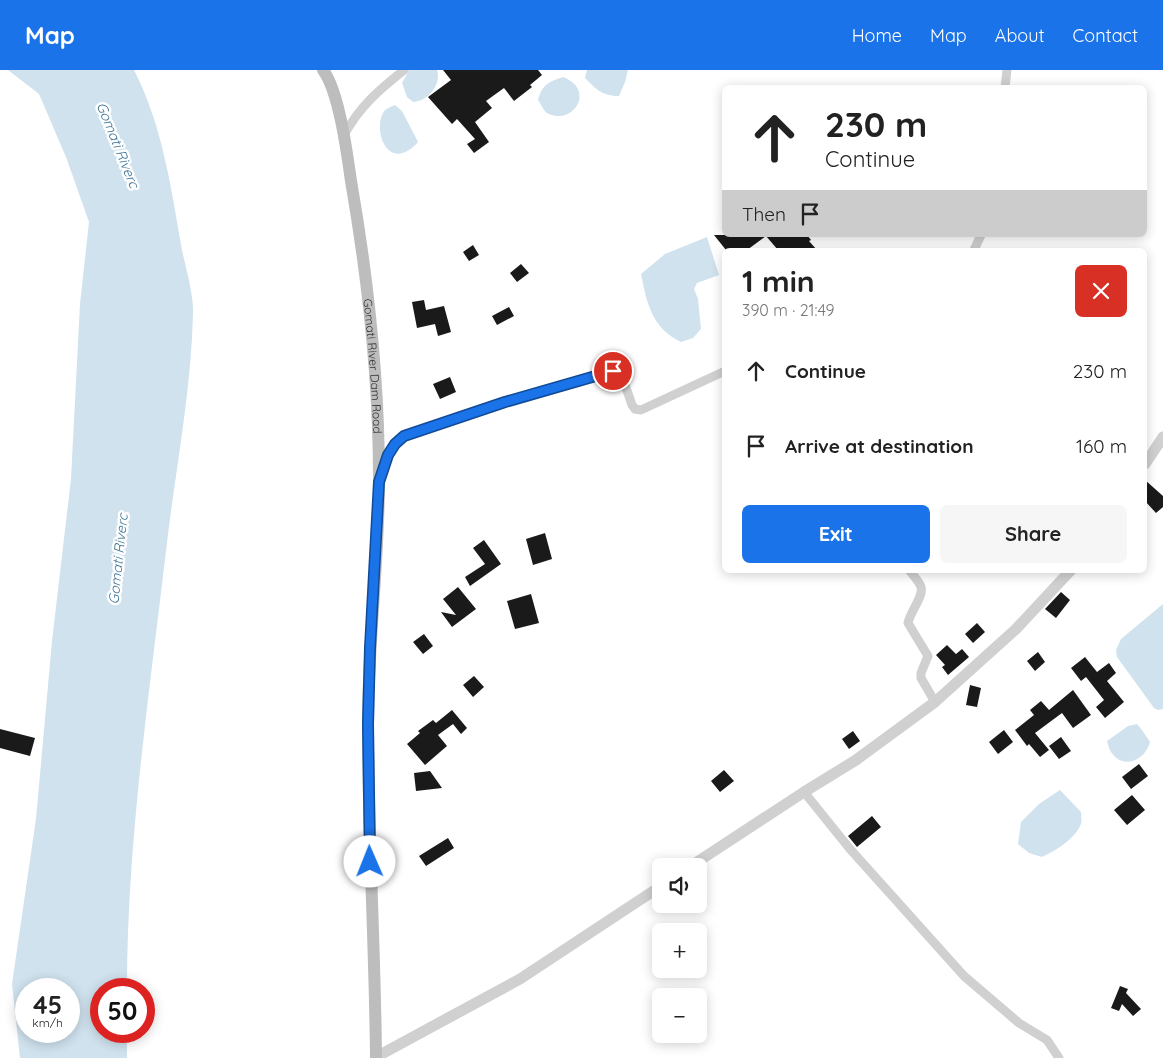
<!DOCTYPE html>
<html lang="en">
<head>
<meta charset="utf-8">
<style>
	body { margin:0; font-family:Quicksand,sans-serif; background:#f6f6f6; color:#222; height:100vh; display:flex; flex-direction:column; font-size:19px; white-space:nowrap }
	* { box-sizing:border-box; margin:0 }
	p { font-size:16px; color:#767676 }
	.icon { flex:none; width:28px; height:28px; fill:none; stroke:currentColor; stroke-width:2; stroke-linecap:round; stroke-linejoin:round }
	.map { position:relative; flex:1; overflow:hidden }
	.side { position:absolute; left:722px; top:178px; width:425px; height:325px; display:flex; flex-direction:column; background:#fff; border-radius:8px; box-shadow:0 2px 12px #0003 }
	.side>* { flex:none }
	.banner { position:absolute; left:722px; top:15px; width:425px; height:152px; border-radius:8px; box-shadow:0 2px 12px #0003; background:#fff; color:#222; overflow:hidden }
	.fabs { position:absolute; left:652px; top:788px; display:grid; gap:10px }
	.fabs a { display:grid; place-items:center; width:55px; height:55px; border-radius:8px; background:#fff; box-shadow:0 2px 12px #0003; font-size:25px }
	.speed { position:absolute; left:15px; top:908px; display:flex; gap:10px; font-size:25px; font-weight:700; text-align:center }
	.speed>* { display:grid; place-content:center; width:65px; height:65px; border-radius:50%; background:#fff; box-shadow:0 2px 12px #0003; line-height:1 }
	.speed small { font-size:12px; font-weight:400 }
	.speed .limit { border:8px solid #d22; background:#fff; color:#111 }
	.pin { position:absolute; display:grid; place-items:center; width:42px; height:42px; color:#fff; margin:-21px; border:2px solid #fff; border-radius:50%; box-shadow:0 1px 5px #0007 }
	.me { position:absolute; width:55px; margin:-28px; rotate:359deg; stroke-linejoin:round; filter:drop-shadow(0 0 4px #0008) }
	.turn { display:flex; align-items:center; gap:18px; height:105px; padding:0 20px; font-size:22px }
	.turn .icon { width:65px; height:65px; stroke-width:2.5 }
	.turn b { display:block; font-size:35px; line-height:42px }
	.then { display:flex; align-items:center; height:48px; padding:0 20px; background:#0003; gap:10px; font-size:19px }
	.round { display:grid; place-items:center; flex:none; width:52px; height:52px; border-radius:8px; background:#f6f6f6 }
	.summary { display:flex; align-items:center; justify-content:space-between; height:85px; padding:0 20px }
	h1 { font-size:30px; font-weight:700; line-height:38px }
	.cta { display:flex; gap:10px; margin-top:auto; padding:10px 20px }
	.cta a { flex:1; height:58px; border-radius:8px; background:#1a73e8; color:#fff; font-size:20px; font-weight:700; line-height:58px; text-align:center }
	.cta a+a { background:#f6f6f6; color:#222 }
	ul { padding:0; list-style:none }
	li { display:flex; align-items:center; gap:15px; height:75px; padding:0 20px }
	li div { flex:1 }
	li b { display:block; font-size:19px }
	li em { font-style:normal }
	header { display:flex; align-items:center; gap:30px; box-sizing:border-box; height:70px; padding:0 25px; background:#1a73e8; color:#fff }
	header strong { font-size:24px }
	nav { display:flex; gap:28px; margin-inline-start:auto; font-size:18px }
	.map>svg:first-child { display:block }
	.water { fill:#cfe2ee; fill-rule:evenodd }
	.building { fill:#1a1a1a }
	.lines { fill:none; stroke-linecap:round; stroke-linejoin:round }
	.minor { stroke:#d0d0d0; stroke-width:9 }
	.tertiary { stroke:#d0d0d0; stroke-width:11 }
	.secondary { stroke:#bdbdbd; stroke-width:12 }
	.route-casing { stroke:#114b97; stroke-width:12 }
	.route { stroke:#1a73e8; stroke-width:9 }
	.labels { text-anchor:middle; dominant-baseline:central; stroke-width:5; stroke-linejoin:round; paint-order:stroke }
	.street-label { font-size:12px; fill:#333; stroke:#fff }
	.water-label { font-size:14px; font-style:italic; fill:#3f7597; stroke:#fff }
</style>
</head>
<body>
<header>
<strong>Map</strong>
<nav><a>Home</a><a>Map</a><a>About</a><a>Contact</a></nav>
</header>
<div class="map">
<svg width="1163" height="988" viewBox="0 0 1163 988">
	<rect width="100%" height="100%" fill="#fff"/>
	<path class="water" d="M8 0H134C163 57 171 118 182 180 186 199 194 226 193 244 191 324 175 402 166 481 149 626 127 773 127 919H101V961H127V988H20L12 914 36 749 52 571 71 409 80 234 89 152 66 87 39 24ZM26 919H69V961H26Z
		M409 0H437C442 15 427 32 413 32L407 27 402 13Z
		M587 0H628L625 12 619 26C602 26 596 19 585 8Z
		M563 7C597 20 572 57 547 43 543 40 541 34 538 30 542 15 548 12 563 7Z
		M395 35 402 41 418 72C387 106 371 57 385 40 388 38 392 36 395 35Z
		M707 167 719 205 697 213 694 219 698 229 701 259 693 268 681 272C652 258 647 234 641 204L665 184Z
		M1163 534V639L1158 640 1154 638 1117 587 1116 580 1121 569Z
		M1137 654 1142 660 1150 672C1145 691 1123 700 1111 682 1109 679 1108 674 1107 671L1128 656Z
		M1060 720 1081 742C1081 746 1082 751 1081 754 1075 769 1055 781 1042 787L1029 783 1018 774 1021 752 1039 734Z"/>
	<path class="building" d="M443 0H538L542 5 530 15 532 17 514 31 504 18 486 31 492 38 475 52 489 72 474 83 467 74 475 69 457 49 452 54 428 27 451 10Z
		M714 165H807L811 170 809 171 817 180H778L766 166 747 180H726Z
		M473 175 479 185 469 191 463 182Z
		M521 194 529 203 517 212 510 203Z
		M424 230 426 240 444 236 451 262 438 266 435 254 417 258 412 232Z
		M509 237 514 246 497 255 492 246Z
		M450 307 456 322 440 329 433 314Z
		M1145 410 1163 426V437L1156 443 1145 431Z
		M545 463 552 489 533 495 526 469Z
		M484 470 501 494 470 516 465 507 485 494 473 478Z
		M458 517 476 539 452 557 441 542 456 545 443 529Z
		M1061 522 1070 530 1056 548 1045 539Z
		M531 524 539 553 515 559 507 531Z
		M977 553 985 562 973 573 965 564Z
		M424 564 433 576 423 584 413 572Z
		M947 575 956 584 962 579 969 587 948 605 942 597 945 595 936 585Z
		M1038 582 1045 592 1035 601 1027 591Z
		M1085 587 1097 602 1109 593 1116 603 1107 611 1124 632 1105 648 1096 637 1104 630 1086 607 1081 611 1071 598Z
		M474 606 484 617 473 627 463 615Z
		M970 615 981 618 977 637 966 635Z
		M1073 620 1091 645 1073 658 1062 643 1035 663 1049 680 1040 687 1029 674 1027 676 1015 660 1034 645 1030 640 1041 631 1049 640Z
		M452 640 467 658 461 664 453 654 438 665 447 676 425 695 407 674 420 663 418 661 433 650 436 653Z
		M0 659 35 668 30 686 0 678Z
		M1004 660 1013 672 998 684 989 672Z
		M853 661 860 671 849 679 842 669Z
		M1061 667 1071 681 1059 689 1049 676Z
		M1139 694 1148 706 1131 719 1122 707Z
		M724 700 734 711 720 722 711 711Z
		M430 701 442 718 416 721 414 703Z
		M1132 725 1145 740 1127 755 1114 740Z
		M872 746 881 757 857 777 848 766Z
		M448 768 454 778 426 796 419 786Z
		M1120 916 1128 919 1126 923 1141 939 1133 946 1122 934 1119 941 1111 938Z"/>
	<g class="lines">
		<path class="minor" d="M1005 18 1007 0
			M344 65C360 36 379 20 404 0
			M974 180 981 165
			M382 404C387 388 392 377 404 366L505 332 613 301C624 304 628 325 632 335L635 339 641 340 725 301
			M909 500C913 505 919 511 921 517 924 526 910 542 908 553L928 586 921 603V608L935 632
			M804 722 850 779 964 906 1019 953 1047 970 1059 988"/>
		<path class="tertiary" d="M1145 394 1163 367
			M691 796 804 722 856 690 935 632 1016 559 1071 500
			M376 987 520 909 661 816"/>
		<path class="secondary" id="s1" d="M323 0C339 21 347 83 351 111 368 209 379 308 379 409 379 490 368 572 368 653 368 765 375 876 376 988"/>
	</g>
	<g class="lines">
		<g class="route-casing">
			<path id="route" d="M370 792 368 654 370 578 379 412 388 385 395 374 404 366 505 332 613 301"/>
		</g>
		<use href="#route" class="route"/>
	</g>
	<g class="labels">
		<g class="street-label">
			<text stroke="none"><textPath href="#s1" startOffset="302">Gomati River Dam Road</textPath></text>
		</g>
		<g class="water-label">
			<text transform="translate(118 75) rotate(68)">Gomati Riverc</text>
			<text transform="translate(118 489) rotate(-84)">Gomati Riverc</text>
		</g>
	</g>
</svg>
<div class="fabs">
<a><svg class="icon" aria-label="sound" viewBox="0 0 24 24"><path d="M4 9h4l5-4v14l-5-4H4zM17 9q2 3 0 6"/></svg></a>
<a>+</a>
<a>−</a>
</div>
<div class="speed"><div>45<small>km/h</small></div><div class="limit">50</div></div>
<div class="pin" style="left:613px;top:301px;background:#d93025"><svg class="icon" aria-label="arrive" viewBox="0 0 24 24"><path d="M6 21V4h12l-3 4 3 4H6"/></svg></div>
<svg class="me" style="left:370px;top:792px" viewBox="-20 -20 40 40"><circle r="19" fill="#fff"/><path d="M0-13L10 11 0 6-10 11z" fill="#1a73e8"/></svg>
<div class="banner">
<div class="turn"><svg class="icon" aria-label="ahead" viewBox="0 0 24 24"><path d="M12 20V5M6 11l6-6 6 6"/></svg><div><b>230 m</b>Continue</div></div>
<div class="then">Then<svg class="icon" aria-label="arrive" viewBox="0 0 24 24"><path d="M6 21V4h12l-3 4 3 4H6"/></svg></div>
</div>
<section class="side">
<div class="summary"><div><h1>1 min</h1><p>390 m · 21:49</p></div><a class="round" style="background:#d93025;color:#fff"><svg class="icon" aria-label="close" viewBox="0 0 24 24"><path d="M6 6l12 12M18 6L6 18"/></svg></a></div>
<ul>
<li><svg class="icon" aria-label="ahead" viewBox="0 0 24 24"><path d="M12 20V5M6 11l6-6 6 6"/></svg><div><b>Continue</b></div><em>230 m</em></li>
<li><svg class="icon" aria-label="arrive" viewBox="0 0 24 24"><path d="M6 21V4h12l-3 4 3 4H6"/></svg><div><b>Arrive at destination</b></div><em>160 m</em></li>
</ul>
<div class="cta"><a>Exit</a><a>Share</a></div>
</section>
</div>
</body>
</html>
